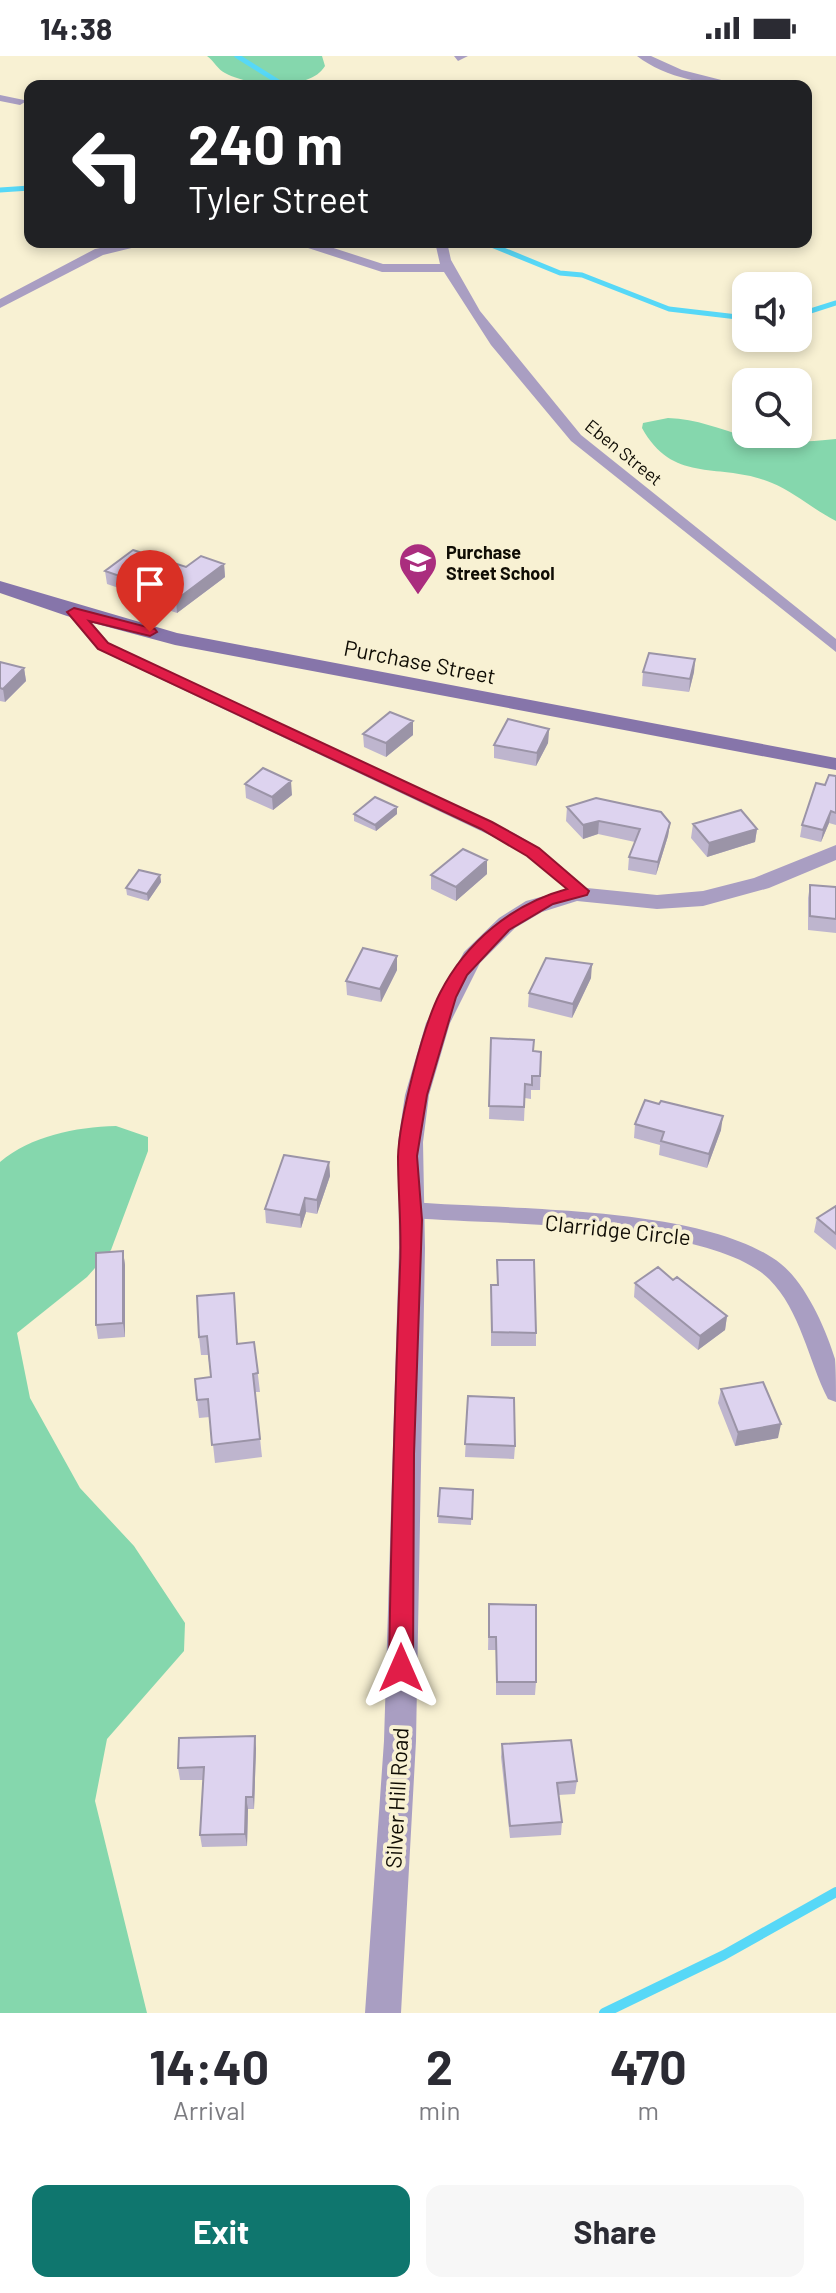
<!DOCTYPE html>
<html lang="en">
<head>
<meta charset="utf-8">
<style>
	body { margin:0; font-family:Barlow,sans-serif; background:#f7f7f7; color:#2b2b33; height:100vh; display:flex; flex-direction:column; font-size:30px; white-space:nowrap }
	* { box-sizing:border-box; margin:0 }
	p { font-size:26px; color:#7c7c81 }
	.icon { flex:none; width:44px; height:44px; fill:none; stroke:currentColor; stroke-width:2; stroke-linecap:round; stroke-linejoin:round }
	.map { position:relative; height:1957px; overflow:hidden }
	.side { display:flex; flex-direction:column; background:#fff; flex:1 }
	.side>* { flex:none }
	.banner { position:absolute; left:24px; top:24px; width:788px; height:168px; border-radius:16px; box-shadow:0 4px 12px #0003; background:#202124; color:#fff; overflow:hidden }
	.tools { position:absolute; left:732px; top:216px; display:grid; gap:16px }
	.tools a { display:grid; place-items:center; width:80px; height:80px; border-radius:16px; background:#fff; box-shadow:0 4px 12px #0003; font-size:40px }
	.pin { position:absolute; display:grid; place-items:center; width:68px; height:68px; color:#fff; margin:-82px -34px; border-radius:50% 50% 50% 0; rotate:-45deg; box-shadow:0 0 8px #0007 }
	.pin .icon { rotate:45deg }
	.me { position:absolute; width:88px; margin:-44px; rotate:0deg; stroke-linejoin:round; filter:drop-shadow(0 0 6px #0008) }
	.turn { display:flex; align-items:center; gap:28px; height:168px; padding:0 32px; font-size:36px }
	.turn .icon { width:104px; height:104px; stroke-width:2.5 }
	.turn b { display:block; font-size:56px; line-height:68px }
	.eta { display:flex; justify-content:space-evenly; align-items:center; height:136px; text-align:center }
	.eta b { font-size:48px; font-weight:700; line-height:56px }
	.cta { display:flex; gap:16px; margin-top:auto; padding:16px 32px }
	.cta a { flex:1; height:92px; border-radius:16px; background:#0f766e; color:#fff; font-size:32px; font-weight:700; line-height:92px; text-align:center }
	.cta a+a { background:#f7f7f7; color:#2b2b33 }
	.status { display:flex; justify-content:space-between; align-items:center; height:56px; padding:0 40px; background:#fff; direction:ltr }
	.status svg { height:22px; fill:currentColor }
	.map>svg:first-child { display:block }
	.green { fill:#85d7ad }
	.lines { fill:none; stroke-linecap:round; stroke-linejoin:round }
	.stream-far1 { stroke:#57d8f7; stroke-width:5 }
	.stream { stroke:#57d8f7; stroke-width:10 }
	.minor { fill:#a99ec2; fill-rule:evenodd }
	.tertiary { fill:#a99ec2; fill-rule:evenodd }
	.secondary { fill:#8675aa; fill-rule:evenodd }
	.wall { fill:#beb5ce }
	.shaded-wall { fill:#9b94a7 }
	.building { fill:#ddd3ef; stroke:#9b94a7; stroke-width:2 }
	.route { fill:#e11d48; stroke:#92132f; stroke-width:2 }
	.labels { text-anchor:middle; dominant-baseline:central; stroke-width:8; stroke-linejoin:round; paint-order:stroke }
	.far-street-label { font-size:18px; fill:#0f0c04; stroke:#f8f1d3 }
	.far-poi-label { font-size:18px; font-weight:bold; fill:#0f0c04; stroke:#f8f1d3; text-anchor:start }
	.street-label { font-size:22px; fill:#0f0c04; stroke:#f8f1d3 }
</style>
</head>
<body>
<div class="status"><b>14:38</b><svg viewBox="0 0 49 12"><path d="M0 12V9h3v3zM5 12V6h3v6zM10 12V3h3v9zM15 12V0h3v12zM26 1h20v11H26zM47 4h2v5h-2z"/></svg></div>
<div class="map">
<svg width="836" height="1957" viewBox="0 0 836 1957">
	<rect width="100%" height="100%" fill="#f8f1d3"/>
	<path class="green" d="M207 0H322L325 10C310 36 248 30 225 17 218 14 214 5 207 0Z
		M668 362C697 363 720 373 747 381 775 388 808 386 836 383V465C814 454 794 436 772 427 721 405 674 430 642 372L643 367Z
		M116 1070 148 1081V1095L111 1194 87 1221 17 1277 30 1342 80 1432 134 1490 185 1567 184 1595 107 1683 95 1745 147 1957H0V1106C31 1080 75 1071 116 1070Z"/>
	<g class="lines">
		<path class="stream-far1" d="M237 0 285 30
			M0 134 30 132
			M484 186 560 217 582 219 669 253 746 262
			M798 259 836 247"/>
		<path class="stream" d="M604 1957 724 1899 836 1836"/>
		<path class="minor" d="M454 0H468L458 5Z
			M637 0H651L682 14 745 30C710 30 665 22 637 0Z
			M0 39 24 44 25 46 20 49 0 45Z
			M131 186H156L103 199 0 252V243L95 193Z
			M274 186H315L383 208H440L435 186H447L451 204 480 255 581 379 836 583V596L571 385 491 289 444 216H382L305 191 280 190Z
			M74 551 80 553 109 587 514 777 539 792 590 835 581 841 574 839 527 800 502 785 97 593 66 556Z
			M412 1146C508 1154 707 1149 781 1208 806 1228 826 1273 835 1303 836 1316 836 1332 836 1346L828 1343C808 1304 801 1255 769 1223 710 1165 496 1169 412 1162L404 1160 401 1154 404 1148Z"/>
		<path class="tertiary" d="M836 789V804L769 832 703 850 657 853 577 845 542 856 515 872 480 907 450 967 429 1039 423 1086 425 1192 416 1685 401 1957H365L384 1685 399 1192 398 1086 405 1039 426 967 464 896 499 862 526 845 577 831 657 839 703 835 754 822Z"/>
		<path class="secondary" d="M0 525 177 577 836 702V714L175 589 67 560 0 537Z"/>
	</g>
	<path class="wall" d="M224 508 225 521 177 557 154 549V544L107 528 105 515Z
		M695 603 694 616 689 636 642 630 643 616Z
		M0 606 24 612 26 625 5 646 0 645Z
		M549 673 548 687 536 710 494 702V689Z
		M363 678 413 679 386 701 364 691Z
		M836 720V769L829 767 821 786 800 781 802 769 825 729Z
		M245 728 292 739 273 754 246 742Z
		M567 751 670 767 668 780 656 819 628 814 629 801 635 786 598 778 583 783 566 765Z
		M354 758H397L376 775 354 765Z
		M693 768 757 773 755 786 707 801 691 782Z
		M487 804V818L456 845 431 833V819Z
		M160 819 161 826 148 845 127 839 126 832Z
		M810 829 836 831V877L808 874V842Z
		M397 914 381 946 347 939 346 925Z
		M591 922 572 962 528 951 529 937Z
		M491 982 533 995 541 996 540 1034H531V1043L525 1042 524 1065 489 1063Z
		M635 1068 721 1074 707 1112 659 1099 660 1089 634 1082Z
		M329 1106 330 1120 317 1158 306 1156 301 1172 266 1167 265 1153Z
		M836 1150V1194L814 1176 817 1162Z
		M123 1195 125 1209V1281L98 1283 96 1269Z
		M497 1204 536 1277V1290H491V1229H497Z
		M673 1224 727 1260 725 1274 698 1294 634 1241 635 1227Z
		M234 1237 237 1288 254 1286 260 1336H255L262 1401 215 1407 210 1361 199 1362 197 1344 211 1321 208 1299H201L199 1281Z
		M721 1333 778 1382 735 1390 718 1347Z
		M468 1340 515 1390 514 1403 465 1401Z
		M440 1432 473 1434 471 1469 438 1467Z
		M489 1548 536 1626 535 1639H496V1594H488Z
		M502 1688 577 1725 575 1738 558 1739 562 1766 561 1779 510 1782 501 1701Z
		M256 1692 254 1753H248L247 1790 202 1791 200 1779 203 1724H180L178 1712Z"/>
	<path class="shaded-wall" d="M224 508 225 521 177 557 176 544Z
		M695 603 694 616 689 636 690 623Z
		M24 612 26 625 5 646 3 633Z
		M413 665V679L386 701V687Z
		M549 673 548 687 536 710 537 697Z
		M291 725 292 739 273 754 272 741Z
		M397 751V758L376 775 375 769Z
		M831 755 829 767 821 786 823 774Z
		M599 765 598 778 583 783V769Z
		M670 767 668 780 656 819 658 806Z
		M757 773 755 786 707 801 709 787Z
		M487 804V818L456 845V831Z
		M160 819 161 826 148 845 147 838Z
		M397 900V914L381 946 380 933Z
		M592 908 591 922 572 962 573 948Z
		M723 1060 721 1074 707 1112 709 1098Z
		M329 1106 330 1120 317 1158V1144Z
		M305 1142 306 1156 301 1172 300 1159Z
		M123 1195 125 1209V1281L123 1267Z
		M727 1260 725 1274 698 1294 700 1280Z
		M781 1368 778 1382 735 1390 738 1376Z
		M255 1680 256 1692 254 1753 253 1741Z
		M246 1741 248 1753 247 1790 245 1778Z"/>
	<path class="building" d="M133 494 186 511 201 500 224 508 176 544 153 536 157 533 105 515Z
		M649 597 695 603 690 623 643 616Z
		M0 606 24 612 3 633 0 632Z
		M390 656 413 665 386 687 363 678Z
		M508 663 549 673 537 697 494 689Z
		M263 712 291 725 272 741 245 728Z
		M829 719 836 720V757L831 755 823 774 802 769 816 727 825 729Z
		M375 741 397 751 375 769 354 758Z
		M596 742 661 756 670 767 658 806 629 801 640 773 599 765 583 769 567 751Z
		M741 754 757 773 709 787 693 768Z
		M463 793 487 804 456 831 431 819Z
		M139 814 160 819 147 838 126 832Z
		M810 829 836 831V863L810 860Z
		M363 892 397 900 380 933 346 925Z
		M546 902 592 908 573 948 529 937Z
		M491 982 534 984 533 995 541 996 540 1020H532V1029L525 1028 524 1051 489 1050Z
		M645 1044 659 1048 661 1045 723 1060 709 1098 661 1085 664 1076 635 1068Z
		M284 1099 329 1106 317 1144 305 1142 300 1159 265 1153Z
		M836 1150V1178L817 1162Z
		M123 1195V1267L96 1269V1197Z
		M497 1204H534L536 1277 492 1276 491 1229H498Z
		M658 1211 673 1224 677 1221 727 1260 700 1280 635 1227Z
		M234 1237 237 1288 254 1286 258 1317 253 1318 260 1383 212 1389 208 1343 197 1344 195 1323 211 1321 207 1280 199 1281 197 1240Z
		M763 1326 781 1368 738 1376 721 1333Z
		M468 1340 514 1342 515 1390 465 1388Z
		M440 1432 473 1434 472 1463 438 1460Z
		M489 1548 536 1549V1626H497L496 1581H489Z
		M255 1680 253 1741H246L245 1778 200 1779 204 1711 178 1712 179 1682Z
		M571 1684 577 1725 557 1727 562 1766 510 1770 502 1688Z"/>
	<path class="route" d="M74 552 155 573 157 576 150 580 89 565 108 587 492 766 539 792 589 835 587 839 553 848 509 874 467 919 456 941 427 1039 417 1100 422 1164 414 1398 413 1612 409 1619 401 1623 393 1619 389 1612C391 1478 395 1344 400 1211 402 1174 398 1138 398 1101 399 1064 423 970 440 937 466 886 512 848 567 833L527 800 481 773 98 593 67 556Z"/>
	<defs>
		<g id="school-pin" transform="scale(2)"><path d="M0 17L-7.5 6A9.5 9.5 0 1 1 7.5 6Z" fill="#aa2d7e" stroke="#f8f1d3"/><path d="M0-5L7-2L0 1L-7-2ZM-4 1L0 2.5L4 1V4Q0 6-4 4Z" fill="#fff"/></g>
	</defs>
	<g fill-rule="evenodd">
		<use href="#school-pin" x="418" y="506"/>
	</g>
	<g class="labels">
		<g class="far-street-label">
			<text transform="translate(624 396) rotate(39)">Eben Street</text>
		</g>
		<g class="far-poi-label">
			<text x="446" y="496">Purchase<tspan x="446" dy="21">Street School</tspan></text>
		</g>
		<g class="street-label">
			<text transform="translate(420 605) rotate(11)">Purchase Street</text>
			<text transform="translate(618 1173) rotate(6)">Clarridge Circle</text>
			<text transform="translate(396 1742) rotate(-87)">Silver Hill Road</text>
		</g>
	</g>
</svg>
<div class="tools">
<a><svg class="icon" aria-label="sound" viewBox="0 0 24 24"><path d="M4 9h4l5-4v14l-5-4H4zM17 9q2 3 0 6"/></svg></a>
<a><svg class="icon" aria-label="search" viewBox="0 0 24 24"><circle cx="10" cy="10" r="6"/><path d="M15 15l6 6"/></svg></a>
</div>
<div class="pin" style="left:150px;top:576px;background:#d93025"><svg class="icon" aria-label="arrive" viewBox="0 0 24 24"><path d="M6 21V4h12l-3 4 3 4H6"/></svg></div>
<svg class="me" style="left:401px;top:1612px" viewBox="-20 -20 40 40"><path d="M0-17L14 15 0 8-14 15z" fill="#e11d48" stroke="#fff" stroke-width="4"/></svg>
<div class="banner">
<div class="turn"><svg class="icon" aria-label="left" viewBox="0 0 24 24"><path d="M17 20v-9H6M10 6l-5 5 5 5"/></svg><div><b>240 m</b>Tyler Street</div></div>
</div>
</div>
<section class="side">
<div class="eta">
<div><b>14:40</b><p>Arrival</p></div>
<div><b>2</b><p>min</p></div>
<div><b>470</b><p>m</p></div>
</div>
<div class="cta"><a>Exit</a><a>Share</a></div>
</section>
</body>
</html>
